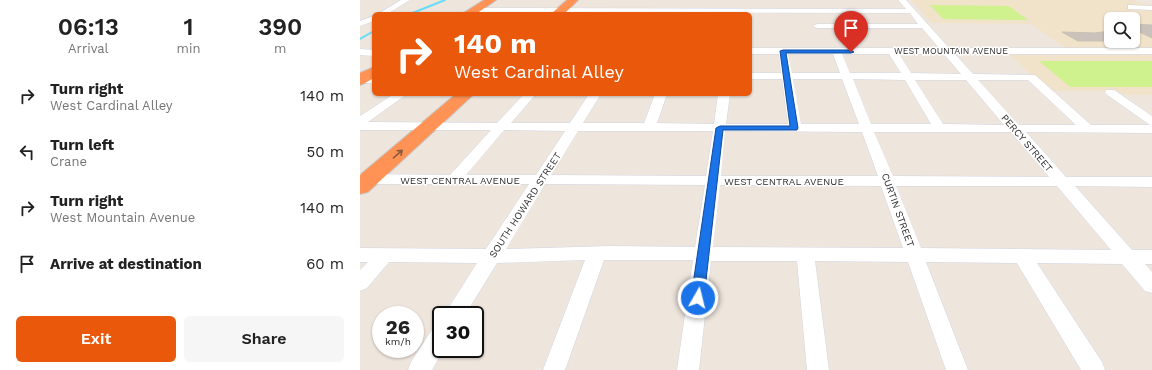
<!DOCTYPE html>
<html lang="en">
<head>
<meta charset="utf-8">
<style>
	body { margin:0; font-family:"Work Sans",sans-serif; background:#f6f6f6; color:#222; height:100vh; display:flex; flex-direction:column; font-size:15px; white-space:nowrap }
	* { box-sizing:border-box; margin:0 }
	p { font-size:13px; color:#767676 }
	.icon { flex:none; width:22px; height:22px; fill:none; stroke:currentColor; stroke-width:2; stroke-linecap:round; stroke-linejoin:round }
	.map { position:relative; flex:1; overflow:hidden }
	.panel { display:flex; flex-direction:column; background:#fff; width:360px }
	.panel>* { flex:none }
	.top-card { position:absolute; left:12px; top:12px; width:380px; height:84px; border-radius:6px; box-shadow:0 1px 3px #0004; background:#ea580c; color:#fff; overflow:hidden }
	.buttons { position:absolute; left:744px; top:12px; display:grid; gap:8px }
	.buttons a { display:grid; place-items:center; width:36px; height:36px; border-radius:6px; background:#fff; box-shadow:0 1px 3px #0004; font-size:20px }
	.speed { position:absolute; left:12px; top:306px; display:flex; gap:8px; font-size:20px; font-weight:700; text-align:center }
	.speed>* { display:grid; place-content:center; width:52px; height:52px; border-radius:50%; background:#fff; box-shadow:0 1px 3px #0004; line-height:1 }
	.speed small { font-size:10px; font-weight:400 }
	.speed .limit { border:2px solid #111; border-radius:6px; background:#fff; color:#111 }
	.pin { position:absolute; display:grid; place-items:center; width:34px; height:34px; color:#fff; margin:-41px -17px; border-radius:50% 50% 50% 0; rotate:-45deg; box-shadow:0 0 4px #0007 }
	.pin .icon { rotate:45deg }
	.me { position:absolute; width:44px; margin:-22px; rotate:8deg; stroke-linejoin:round; filter:drop-shadow(0 0 3px #0008) }
	.turn { display:flex; align-items:center; gap:14px; height:84px; padding:0 16px; font-size:18px }
	.turn .icon { width:52px; height:52px; stroke-width:2.5 }
	.turn b { display:block; font-size:28px; line-height:34px }
	.eta { display:flex; justify-content:space-evenly; align-items:center; height:68px; text-align:center }
	.eta b { font-size:24px; font-weight:600; line-height:28px }
	.primary-button { display:flex; gap:8px; margin-top:auto; padding:8px 16px }
	.primary-button a { flex:1; height:46px; border-radius:6px; background:#ea580c; color:#fff; font-size:16px; font-weight:600; line-height:46px; text-align:center }
	.primary-button a+a { background:#f6f6f6; color:#222 }
	ul { padding:0; list-style:none }
	li { display:flex; align-items:center; gap:12px; height:56px; padding:0 16px }
	li div { flex:1 }
	li b { display:block; font-size:15px }
	li em { font-style:normal }
	main { display:flex; flex:1; min-height:0 }
	.map>svg:first-child { display:block }
	.education { fill:#f1e2ca; fill-rule:evenodd }
	.pitch { fill:#cff28f }
	.lines { fill:none; stroke-linecap:round; stroke-linejoin:round }
	.stream { stroke:#66ddf9; stroke-width:2 }
	.building { fill:#c9c3bb; stroke:#cac1b5 }
	.minor-casing { stroke:#d1d6e5; stroke-width:1 }
	.highway-casing { stroke:#c8c8c8; stroke-width:2 }
	.minor { fill:#fff; fill-rule:evenodd }
	.highway { fill:#ff9356; fill-rule:evenodd }
	.oneway { stroke:#8a5a3e }
	.route { fill:#1a73e8; stroke:#114b97 }
	.labels { text-anchor:middle; dominant-baseline:central; stroke-width:3; stroke-linejoin:round; paint-order:stroke }
	.far-street-label { font-size:9px; fill:#2b2b2b; stroke:#fff }
	.street-label { font-size:10px; fill:#2b2b2b; stroke:#fff }
</style>
</head>
<body>
<main>
<section class="panel">
<div class="eta">
<div><b>06:13</b><p>Arrival</p></div>
<div><b>1</b><p>min</p></div>
<div><b>390</b><p>m</p></div>
</div>
<ul>
<li><svg class="icon" aria-label="right" viewBox="0 0 24 24"><path d="M7 20v-9h11M14 6l5 5-5 5"/></svg><div><b>Turn right</b><p>West Cardinal Alley</p></div><em>140 m</em></li>
<li><svg class="icon" aria-label="left" viewBox="0 0 24 24"><path d="M17 20v-9H6M10 6l-5 5 5 5"/></svg><div><b>Turn left</b><p>Crane</p></div><em>50 m</em></li>
<li><svg class="icon" aria-label="right" viewBox="0 0 24 24"><path d="M7 20v-9h11M14 6l5 5-5 5"/></svg><div><b>Turn right</b><p>West Mountain Avenue</p></div><em>140 m</em></li>
<li><svg class="icon" aria-label="arrive" viewBox="0 0 24 24"><path d="M6 21V4h12l-3 4 3 4H6"/></svg><div><b>Arrive at destination</b></div><em>60 m</em></li>
</ul>
<div class="primary-button"><a>Exit</a><a>Share</a></div>
</section>
<div class="map">
<svg width="792" height="370" viewBox="0 0 792 370">
	<rect width="100%" height="100%" fill="#eee5dc"/>
	<path class="education" d="M551 0H770L792 5V95H767L755 91H689L649 54H714L671 24 572 23ZM751 19H773V41H751Z"/>
	<path class="pitch" d="M570 5 649 6 668 20 583 19Z
		M679 61H792V87H710Z"/>
	<g class="lines">
		<path class="stream" d="M50 14 85 0
			M0 39 14 31"/>
	</g>
	<path class="building" d="M773 24 792 25V38L773 29Z
		M751 31V40H748L750 41H718L702 32 735 33Z"/>
	<g class="lines">
		<g class="minor-casing">
			<path id="minor" d="M41 0H50L27 14H18Z
				M538 0H546L589 48H792V54H595L613 74 675 75 731 125H790L746 94 745 92 746 90H754L792 116V133L666 132 706 177H792V187L715 186 772 250H792V264H785L792 272V293L785 291 762 264 677 263 742 362 745 370H721L657 263 566 262 608 370H586L548 262 455 261 469 370H447L437 261H351L339 370H317L333 260H244L205 370H183L225 260 137 263 105 315H84L117 263 29 262 7 288 0 291V270L8 262H0V248L126 249 169 184H0V174L90 175 131 130H0V116L34 94H47L8 122 137 123 164 94H176L151 123H210L229 94H241L223 123H284L295 94H307L297 123 354 124 358 94H370L366 124H428L422 79H390V73H421L419 54H390V48H579L562 28H457L453 26 457 24H558L550 13 115 12 111 10 112 8 546 9ZM428 54H473L480 73H432ZM482 54H529L541 73H490ZM539 54H584L601 74 551 73ZM433 79H482L499 124H441ZM493 79 545 80 571 124H511ZM555 80H606L644 125 583 124ZM618 80H668L716 125H659ZM144 130 205 131 176 175H106ZM218 131H353L346 176 191 175ZM365 131 502 132 518 176H361ZM514 132H651L689 177 533 176ZM185 184 345 185 335 247 252 246 146 249ZM360 185 521 186 543 248 353 247ZM536 186H697L751 250 561 248Z
				M768 5 792 6V10L771 9H768Z
				M14 16V21L0 26V21Z
				M0 49 14 50V56L0 55Z
				M0 77H14V83H0Z
				M81 325V349H84L72 370H48L51 362 73 328Z"/>
		</g>
		<g class="highway-casing">
			<path id="highway" d="M124 0H136L116 14H102Z
				M207 0H218L204 14H191Z
				M14 67V78L5 83 0 85V73Z
				M96 94H114L8 192 0 194V175Z"/>
		</g>
		<use href="#minor" class="minor"/>
		<use href="#highway" class="highway"/>
	</g>
	<defs><path id="oneway-shaft" d="M-6 0H5M1.5-3L5.5 0L1.5 3" fill="none" stroke-width="1.6" stroke-linecap="round" stroke-linejoin="round"/></defs>
	<use class="oneway" href="#oneway-shaft" transform="translate(38 154) rotate(-41)"/>
	<path class="route" d="M423 50H491L494 52 491 53H426L438 128 437 130H363L344 298 342 301 338 303 333 301 331 298 356 128 360 126H430L420 51Z"/>
	<g class="labels">
		<g class="far-street-label">
			<text x="591" y="51">WEST MOUNTAIN AVENUE</text>
		</g>
		<g class="street-label">
			<text transform="translate(667 143) rotate(49)">PERCY STREET</text>
			<text x="100" y="180">WEST CENTRAL AVENUE</text>
			<text x="424" y="181">WEST CENTRAL AVENUE</text>
			<text transform="translate(165 205) rotate(-57)">SOUTH HOWARD STREET</text>
			<text transform="translate(538 210) rotate(70)">CURTIN STREET</text>
		</g>
	</g>
</svg>
<div class="buttons">
<a><svg class="icon" aria-label="search" viewBox="0 0 24 24"><circle cx="10" cy="10" r="6"/><path d="M15 15l6 6"/></svg></a>
</div>
<div class="speed"><div>26<small>km/h</small></div><div class="limit">30</div></div>
<div class="pin" style="left:491px;top:52px;background:#d93025"><svg class="icon" aria-label="arrive" viewBox="0 0 24 24"><path d="M6 21V4h12l-3 4 3 4H6"/></svg></div>
<svg class="me" style="left:338px;top:298px" viewBox="-20 -20 40 40"><circle r="17" fill="#1a73e8" stroke="#fff" stroke-width="3"/><path d="M0-11L8 9 0 5-8 9z" fill="#fff"/></svg>
<div class="top-card">
<div class="turn"><svg class="icon" aria-label="right" viewBox="0 0 24 24"><path d="M7 20v-9h11M14 6l5 5-5 5"/></svg><div><b>140 m</b>West Cardinal Alley</div></div>
</div>
</div>
</main>
</body>
</html>
